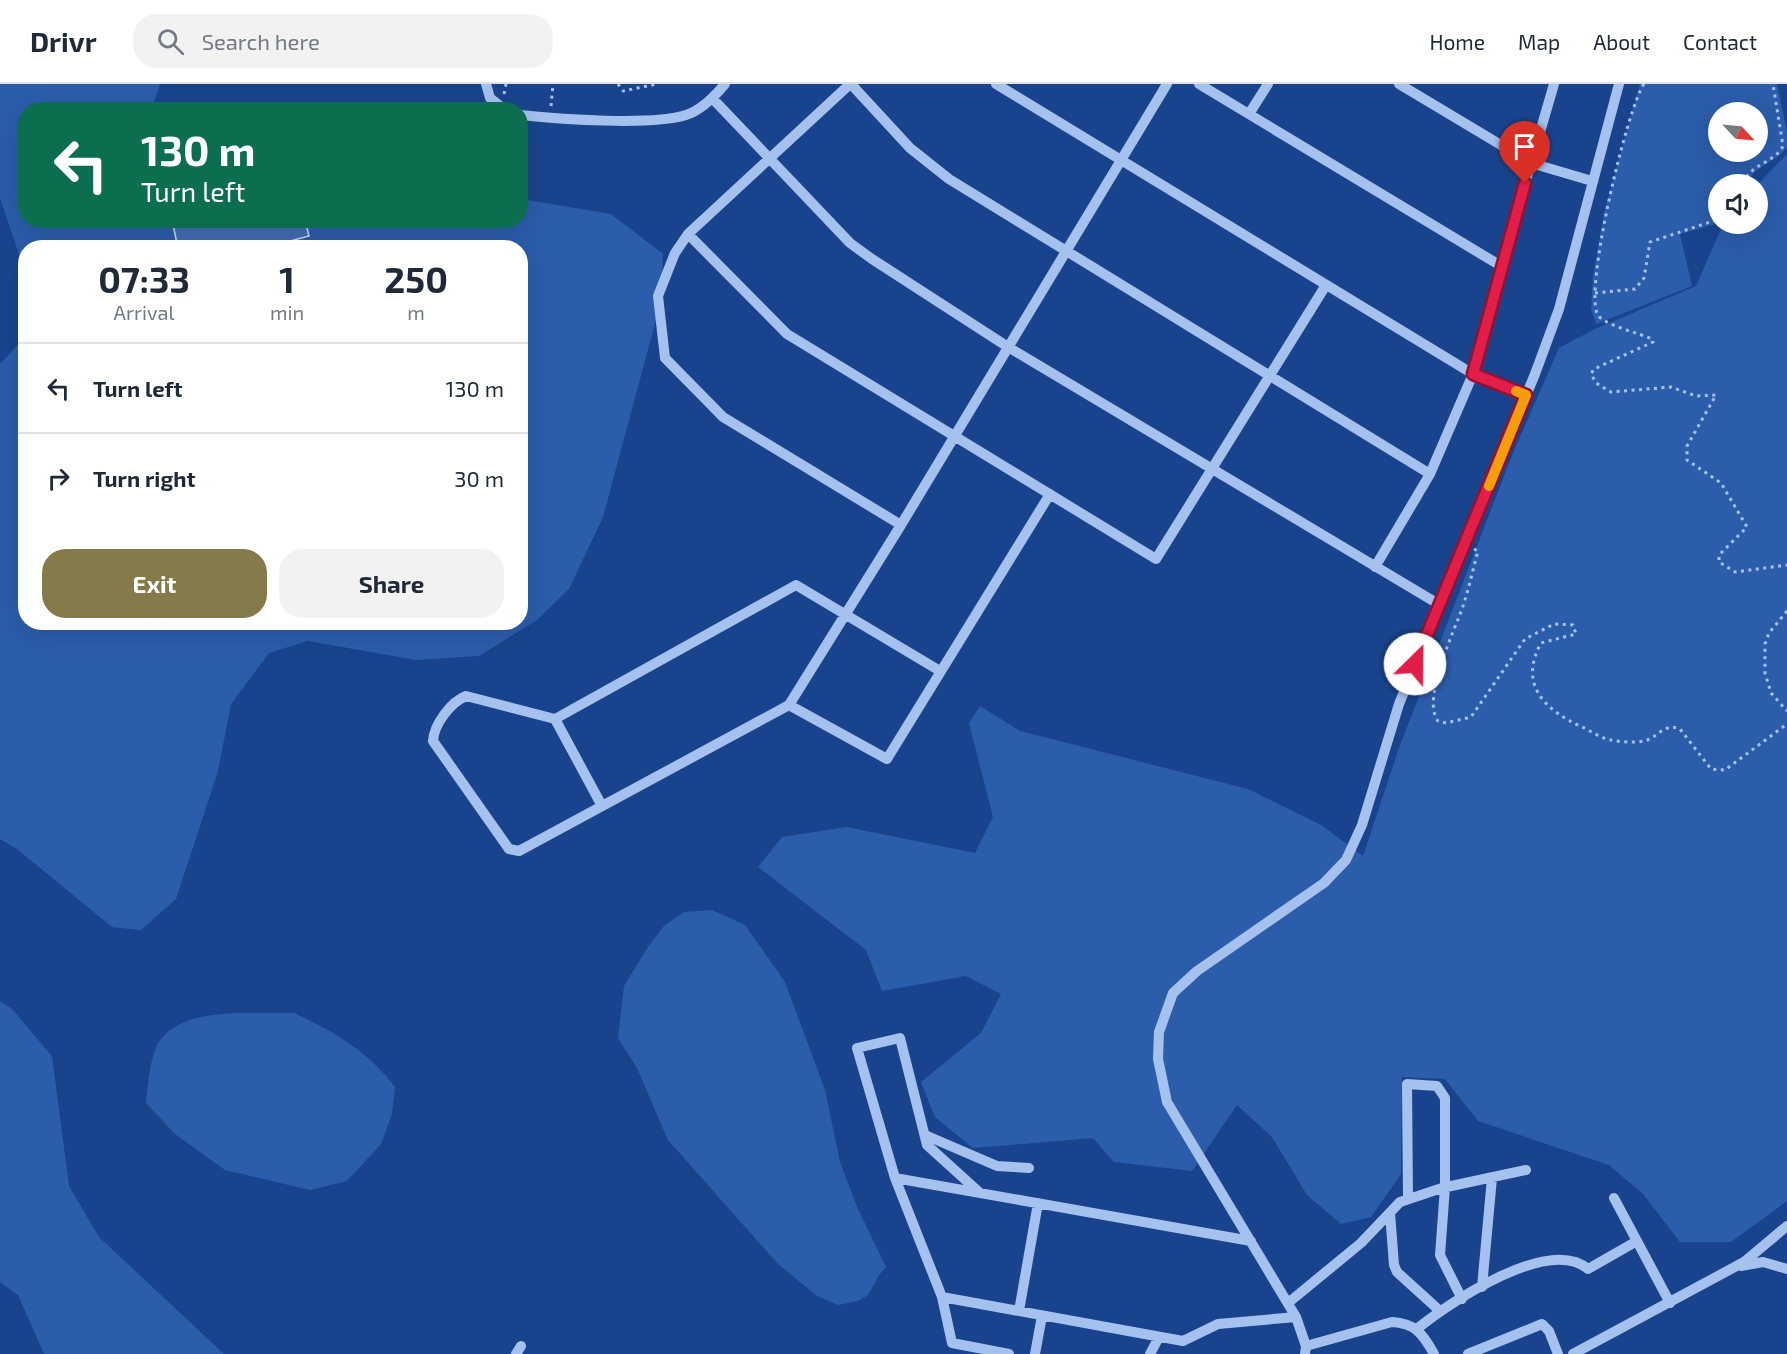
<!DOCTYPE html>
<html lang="en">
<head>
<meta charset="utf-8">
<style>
	body { margin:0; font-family:"Exo 2",sans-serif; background:#f2f2f3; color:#1f2937; height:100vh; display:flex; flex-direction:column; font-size:22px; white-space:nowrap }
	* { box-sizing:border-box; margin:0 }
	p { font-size:20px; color:#747a83 }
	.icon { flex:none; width:33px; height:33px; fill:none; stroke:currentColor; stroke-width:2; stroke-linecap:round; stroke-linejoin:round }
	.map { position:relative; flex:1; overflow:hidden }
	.side { position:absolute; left:18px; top:156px; width:510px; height:390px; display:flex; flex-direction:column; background:#fff; border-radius:24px; box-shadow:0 6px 24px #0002 }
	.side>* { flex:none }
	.top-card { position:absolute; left:18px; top:18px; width:510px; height:126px; border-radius:24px; box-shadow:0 6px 24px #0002; background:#0b6e4f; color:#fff; overflow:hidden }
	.needle { width:39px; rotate:116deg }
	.controls { position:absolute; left:1708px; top:18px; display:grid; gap:12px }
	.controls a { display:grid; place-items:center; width:60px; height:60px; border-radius:50%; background:#fff; box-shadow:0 6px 24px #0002; font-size:30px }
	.pin { position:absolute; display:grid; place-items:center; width:51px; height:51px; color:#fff; margin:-62px -26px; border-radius:50% 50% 50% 0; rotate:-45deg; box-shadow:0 0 6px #0007 }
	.pin .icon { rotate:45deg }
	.me { position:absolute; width:66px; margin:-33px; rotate:23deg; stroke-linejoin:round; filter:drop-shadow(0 0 4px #0008) }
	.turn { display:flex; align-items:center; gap:21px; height:126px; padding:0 24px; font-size:27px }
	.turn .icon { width:78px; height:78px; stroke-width:2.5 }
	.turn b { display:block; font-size:42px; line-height:51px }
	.eta { display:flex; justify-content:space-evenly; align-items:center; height:102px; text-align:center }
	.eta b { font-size:36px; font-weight:700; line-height:42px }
	.primary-button { display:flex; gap:12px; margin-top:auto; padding:12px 24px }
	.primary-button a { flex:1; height:69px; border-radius:24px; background:#847a4a; color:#fff; font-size:24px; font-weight:700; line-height:69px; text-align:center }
	.primary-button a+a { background:#f2f2f3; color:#1f2937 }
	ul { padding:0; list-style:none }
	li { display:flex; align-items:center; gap:18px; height:90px; padding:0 24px; border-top:2px solid #e0e1e3 }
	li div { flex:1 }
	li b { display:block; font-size:22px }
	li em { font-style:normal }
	header { display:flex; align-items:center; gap:36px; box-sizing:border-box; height:84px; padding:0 30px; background:#fff; border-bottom:2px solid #e0e1e3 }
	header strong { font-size:28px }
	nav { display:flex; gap:33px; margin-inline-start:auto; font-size:21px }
	.search { width:420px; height:54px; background:#f2f2f3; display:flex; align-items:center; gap:15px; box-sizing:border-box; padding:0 21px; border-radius:24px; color:#747a83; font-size:22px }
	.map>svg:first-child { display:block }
	.green { fill:#2c5dab; fill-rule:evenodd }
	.building { fill:#426eb5; stroke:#cbddfa; stroke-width:1.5 }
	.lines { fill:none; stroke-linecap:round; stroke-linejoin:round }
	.path { stroke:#a5c1ee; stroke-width:3; stroke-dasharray:3 4.5; stroke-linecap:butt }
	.minor { stroke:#a5c1ee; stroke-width:10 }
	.route-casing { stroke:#92132f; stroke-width:15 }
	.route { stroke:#e11d48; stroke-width:10 }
	.slow { stroke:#f59e0b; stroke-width:10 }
</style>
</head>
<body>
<header>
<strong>Drivr</strong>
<div class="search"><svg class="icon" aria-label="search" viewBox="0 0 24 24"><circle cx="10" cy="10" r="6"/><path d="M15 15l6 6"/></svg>Search here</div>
<nav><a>Home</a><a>Map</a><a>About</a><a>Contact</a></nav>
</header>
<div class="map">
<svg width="1787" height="1270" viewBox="0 0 1787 1270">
	<rect width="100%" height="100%" fill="#19448d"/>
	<path class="green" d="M0 0H160L154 18 155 25 26 26V136H520L521 115 611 130 663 170 661 217 603 433 569 505 537 536 479 572 416 576 308 557 269 569 231 620 218 687 176 815 141 846 112 843 17 765 0 755V280L25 253 26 538H520V164H26L25 188 0 114Z
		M1640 0H1777L1787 48V63C1777 78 1752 83 1747 100H1719V139L1680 150 1692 202 1596 240 1591 225 1593 193 1604 129ZM1758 28V68H1719V28Z
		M1787 70V1117L1731 1158H1680L1643 1110 1609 1081 1478 1037 1445 995 1402 993 1401 1090 1371 1133 1341 1140 1307 1111 1272 1053 1237 1021 1192 1087 1114 1078 1093 1054 973 1064 935 1033 921 998 981 949 1001 910 966 892 882 907 866 866 758 783 782 753 847 743 975 769 993 733 969 639 980 622 1020 647 1248 705 1321 741 1363 772 1399 664 1513 369 1559 264 1595 245 1696 202 1720 147 1733 140H1758V100Z
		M712 826 745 841 785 898 825 1006 840 1078 857 1123 886 1183 879 1191 868 1211 858 1217 838 1221 817 1212 777 1179 668 1056 637 984 618 954 624 902 648 863 664 842 684 828Z
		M0 917 12 925 52 972 69 1102 99 1153 224 1270H44L18 1211 0 1198Z
		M294 929C333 947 369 968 395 1003L392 1030 381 1060 347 1097 310 1106 225 1086 175 1050 146 1019C148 1001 149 981 156 964 175 920 256 930 294 929Z"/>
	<path class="building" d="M172 136H305L309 152 264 164H178Z"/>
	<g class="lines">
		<path class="path" d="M618 0 623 7 657 0
			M1644 0C1627 24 1583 209 1598 231 1604 241 1639 249 1652 255L1653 258 1594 285 1591 290 1596 299 1611 308 1671 303 1696 312 1716 311 1687 362V376L1721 399 1747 443 1719 471V478L1735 488 1787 481
			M504 10 506 0
			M551 22 553 0
			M1744 100C1747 81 1775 79 1783 62L1773 0
			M1595 209 1635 205 1644 194 1650 158 1719 135
			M1474 465 1478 467C1473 485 1469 504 1463 522 1455 546 1421 615 1438 637L1446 639 1471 633 1525 555 1554 540 1573 541 1576 550 1541 559C1518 601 1545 626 1582 643 1591 647 1602 655 1611 656 1620 658 1635 659 1644 657 1658 654 1664 638 1680 645L1711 685 1725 686 1787 640
			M1787 527 1769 549 1765 560V589L1771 609 1787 627"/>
		<path class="minor" d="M486 0 490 14 505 26
			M850 0 688 150 787 250 1156 475 1326 201
			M851 0 910 64 949 95 1430 390 1473 290 1501 182 1199 0
			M996 0 1473 290 1526 311
			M1399 0 1531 79 1592 97
			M713 15 850 159 872 175 1008 263 1440 521
			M1249 30 1268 0
			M520 31C559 35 651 42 686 31 702 26 715 12 725 0
			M688 150 675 169 658 212 665 274 723 333 901 441 1167 0
			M1501 182 1554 0
			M901 441 789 621 887 675 1050 410
			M1375 483 1430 390
			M789 621 519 767 509 765 433 657C434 640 451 618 466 612L555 635 796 501 940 587
			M555 635 602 722
			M925 1051 997 1082 1029 1084
			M895 1094 857 964 900 954 927 1061 980 1109
			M1408 1114 1407 1000 1437 1002 1445 1014V1103L1440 1171 1462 1215
			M1614 1114 1670 1219
			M1390 1129 1394 1181 1397 1188 1440 1227
			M1251 1157 895 1094 942 1213 1183 1257 1218 1240 1296 1233
			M1741 1182 1763 1178 1787 1185
			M1482 1203 1492 1094
			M942 1213 952 1259 1009 1270
			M1288 1219 1361 1159 1400 1118 1442 1104 1526 1086
			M1019 1227 1038 1119
			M1418 1244C1452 1217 1549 1152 1588 1185L1637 1157
			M1306 1262 1392 1238C1415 1239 1423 1250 1434 1270
			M516 1270 521 1262
			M1035 1270 1042 1232
			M1150 1270 1159 1253
			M1305 1270 1306 1262 1296 1233 1167 1018 1158 975 1159 948 1173 909 1197 887 1324 799 1346 776 1362 741 1399 620 1535 290 1559 225 1619 0
			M1468 1270 1542 1240 1549 1247 1558 1270
			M1573 1270 1744 1178 1787 1142"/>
	</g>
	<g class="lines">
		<g class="route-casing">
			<path id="route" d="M1415 580 1526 311 1473 290 1525 99"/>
		</g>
		<use href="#route" class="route"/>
		<path class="slow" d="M1489 402 1526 311 1516 307"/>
	</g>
</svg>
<div class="controls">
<a><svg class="needle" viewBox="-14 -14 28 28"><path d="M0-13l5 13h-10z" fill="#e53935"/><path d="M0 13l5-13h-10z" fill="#747a83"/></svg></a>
<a><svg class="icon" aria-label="sound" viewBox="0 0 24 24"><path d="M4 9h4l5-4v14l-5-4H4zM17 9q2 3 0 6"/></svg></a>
</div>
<div class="pin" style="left:1525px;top:99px;background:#d93025"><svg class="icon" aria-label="arrive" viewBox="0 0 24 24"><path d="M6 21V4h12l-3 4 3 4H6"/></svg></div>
<svg class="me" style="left:1415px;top:580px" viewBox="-20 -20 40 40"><circle r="19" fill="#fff"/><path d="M0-13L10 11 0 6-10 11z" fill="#e11d48"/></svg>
<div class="top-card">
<div class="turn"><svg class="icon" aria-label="left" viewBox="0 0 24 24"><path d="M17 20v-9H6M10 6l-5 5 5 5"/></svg><div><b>130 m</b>Turn left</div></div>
</div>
<section class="side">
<div class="eta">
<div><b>07:33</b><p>Arrival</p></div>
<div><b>1</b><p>min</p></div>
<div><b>250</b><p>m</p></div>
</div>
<ul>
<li><svg class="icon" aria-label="left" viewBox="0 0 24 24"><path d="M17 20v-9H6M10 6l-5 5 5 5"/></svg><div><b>Turn left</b></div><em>130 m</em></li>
<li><svg class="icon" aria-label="right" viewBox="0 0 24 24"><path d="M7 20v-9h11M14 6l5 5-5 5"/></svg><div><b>Turn right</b></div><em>30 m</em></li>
</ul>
<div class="primary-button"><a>Exit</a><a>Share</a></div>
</section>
</div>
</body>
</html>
